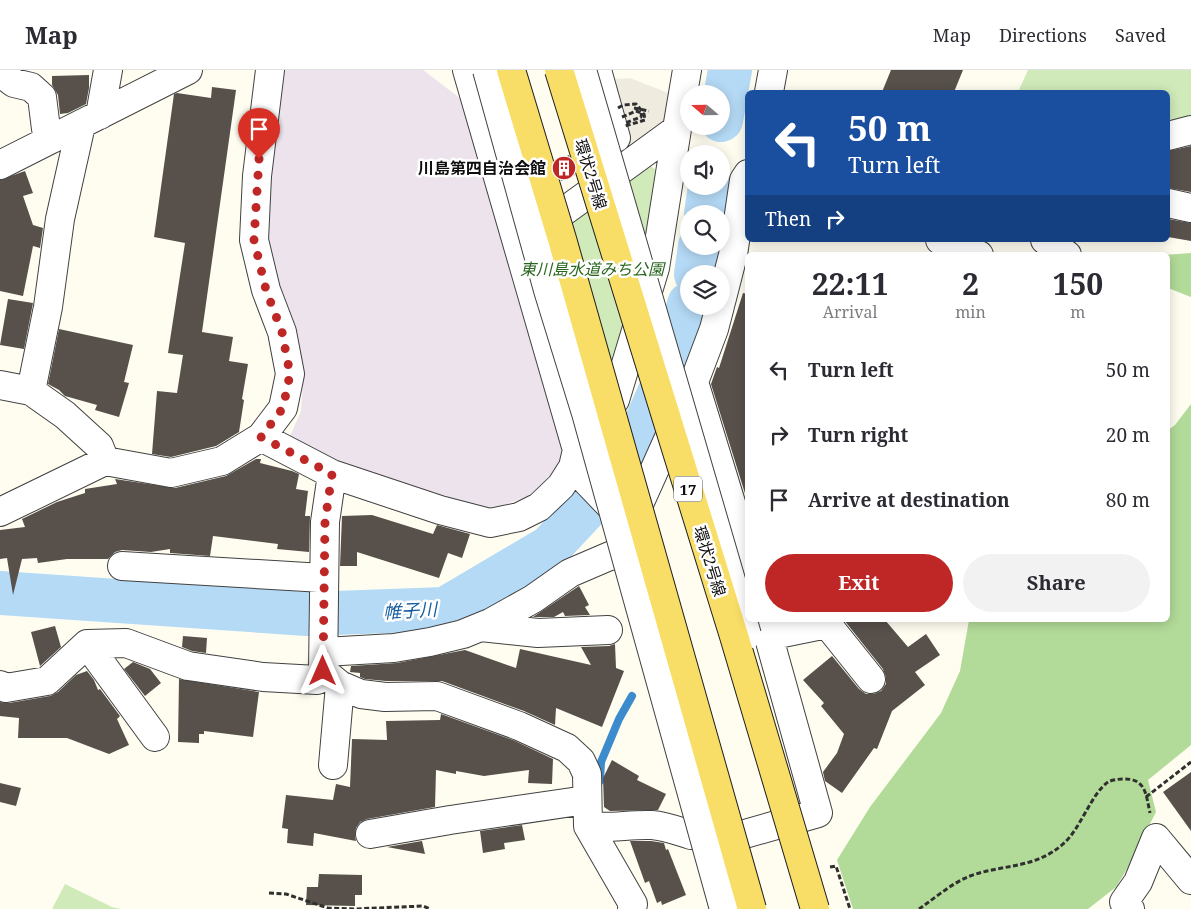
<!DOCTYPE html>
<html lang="en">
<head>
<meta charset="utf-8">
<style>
	body { margin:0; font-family:"Noto Serif","Noto Sans JP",serif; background:#f2f2f3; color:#2b2b33; height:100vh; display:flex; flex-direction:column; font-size:19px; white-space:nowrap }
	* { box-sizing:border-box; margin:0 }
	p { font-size:16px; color:#7c7c81 }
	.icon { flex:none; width:28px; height:28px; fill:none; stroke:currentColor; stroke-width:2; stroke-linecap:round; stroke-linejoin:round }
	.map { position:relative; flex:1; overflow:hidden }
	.details { position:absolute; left:745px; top:182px; width:425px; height:370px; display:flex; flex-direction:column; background:#fff; border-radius:8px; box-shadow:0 2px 12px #0003 }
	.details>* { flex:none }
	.guide { position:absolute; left:745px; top:20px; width:425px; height:152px; border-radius:8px; box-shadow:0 2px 12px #0003; background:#1a4fa0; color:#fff; overflow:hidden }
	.needle { width:32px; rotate:290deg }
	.buttons { position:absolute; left:680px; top:15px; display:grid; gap:10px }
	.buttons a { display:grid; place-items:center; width:50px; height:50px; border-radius:50%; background:#fff; box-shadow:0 2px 12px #0003; font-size:25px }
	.pin { position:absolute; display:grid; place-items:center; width:42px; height:42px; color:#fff; margin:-51px -21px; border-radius:50% 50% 50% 0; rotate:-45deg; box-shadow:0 0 5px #0007 }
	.pin .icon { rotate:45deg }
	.me { position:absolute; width:55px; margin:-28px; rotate:0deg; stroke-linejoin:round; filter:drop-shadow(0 0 4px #0008) }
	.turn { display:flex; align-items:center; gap:18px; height:105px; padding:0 20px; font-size:22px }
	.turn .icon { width:65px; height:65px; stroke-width:2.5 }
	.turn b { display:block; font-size:35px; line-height:42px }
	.then { display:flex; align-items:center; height:48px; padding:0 20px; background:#0003; gap:10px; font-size:19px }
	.eta { display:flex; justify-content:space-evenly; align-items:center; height:85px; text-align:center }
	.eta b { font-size:30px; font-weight:700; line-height:35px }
	.cta { display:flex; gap:10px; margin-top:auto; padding:10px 20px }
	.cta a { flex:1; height:58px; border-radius:30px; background:#bf2726; color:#fff; font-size:20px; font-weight:700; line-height:58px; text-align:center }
	.cta a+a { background:#f2f2f3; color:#2b2b33 }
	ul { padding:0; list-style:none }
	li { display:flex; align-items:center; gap:15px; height:65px; padding:0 20px }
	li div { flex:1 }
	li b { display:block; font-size:19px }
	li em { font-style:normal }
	header { display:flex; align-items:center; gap:30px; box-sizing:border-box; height:70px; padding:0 25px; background:#fff; border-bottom:1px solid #e1e1e2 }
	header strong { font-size:24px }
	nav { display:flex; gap:28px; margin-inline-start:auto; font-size:18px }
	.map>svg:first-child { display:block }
	.industrial { fill:#ece3ed }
	.green { fill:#d0eab9 }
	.forest { fill:#b2da98 }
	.plaza { fill:#efecdf }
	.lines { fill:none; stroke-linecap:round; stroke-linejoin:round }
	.stream { stroke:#3b8bcd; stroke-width:8 }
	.river { stroke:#b5daf6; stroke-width:44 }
	.building { fill:#57504b }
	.minor-casing { stroke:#414141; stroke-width:30 }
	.path { stroke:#303030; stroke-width:3; stroke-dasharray:5 2.5; stroke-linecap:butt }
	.minor { stroke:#fff; stroke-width:28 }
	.minor-bridge-casing { stroke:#414141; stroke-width:30; stroke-linecap:butt }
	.major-bridge-casing { stroke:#1f1f1f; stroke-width:30; stroke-linecap:butt }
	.path-bridge { stroke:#303030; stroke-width:3; stroke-dasharray:5 2.5; stroke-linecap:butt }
	.minor-bridge { stroke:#fff; stroke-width:28 }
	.major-bridge { stroke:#f8dd67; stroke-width:28 }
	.route { stroke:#bf2726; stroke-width:9; stroke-dasharray:0 16.2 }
	.labels { text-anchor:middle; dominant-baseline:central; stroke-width:5; stroke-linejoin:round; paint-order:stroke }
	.shield { fill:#fff; stroke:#565656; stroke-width:1 }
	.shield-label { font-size:15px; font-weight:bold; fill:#0e0e0e }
	.poi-label { font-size:16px; font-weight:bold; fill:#0e0e0e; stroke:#fff; text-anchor:end }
	.street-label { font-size:16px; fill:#0e0e0e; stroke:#fff }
	.park-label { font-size:16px; font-style:italic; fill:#29671e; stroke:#fff }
	.water-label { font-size:18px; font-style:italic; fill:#175da1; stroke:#fff }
</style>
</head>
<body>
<header>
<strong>Map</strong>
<nav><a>Map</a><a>Directions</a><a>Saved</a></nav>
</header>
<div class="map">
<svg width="1191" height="839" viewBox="0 0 1191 839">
	<rect width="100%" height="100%" fill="#fffdf0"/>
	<path class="industrial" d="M283 0H423L473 38 570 382 539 418 527 427 500 436 478 438 465 436 311 382 289 369 301 341 303 311 298 283 267 172 273 51Z"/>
	<path class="green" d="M1028 0H1191V53L1168 58V22H1018Z
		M650 96 663 104 608 319 532 178Z
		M65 814 112 837 121 839H52Z"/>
	<path class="forest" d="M1191 183V227L1168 218V185H1164Z
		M1191 334V675L1148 710 1156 742 1127 799 1116 817 1088 839H853L837 790 870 737 941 643 960 601 969 550H1168V360L1175 355Z"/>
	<path class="plaza" d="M630 8 676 26 663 59 628 90 603 15 615 9Z"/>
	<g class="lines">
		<path class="stream" d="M600 711 601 692 619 649 632 626"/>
		<path class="river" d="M721 50 730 0
			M706 144 710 116
			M696 204 700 176
			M0 523 307 544 445 539 550 477 593 431 645 355 677 283 689 234"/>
	</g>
	<path class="building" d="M891 0H963L954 22H882Z
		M89 5V18L86 34 68 43 60 44 58 25 52 15V6Z
		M212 17 236 20 202 262 233 267 229 291 248 294 242 329 244 330 239 362 216 376 171 387 152 384 157 321 177 323 183 285 168 283 185 173 154 167 174 24 177 23 211 28Z
		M1191 76V122L1168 118V81Z
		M569 85 575 105 561 111 555 91Z
		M25 101 33 123 23 126 33 155 43 158 40 178 33 176 23 226 0 221V110Z
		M1168 149 1191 153V171L1168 167Z
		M743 223 748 224V433L711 314 717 297 719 298Z
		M8 229 33 233 24 279 0 275Z
		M59 259 133 275 124 312 129 313 119 347 95 340 97 335 65 326 59 320 48 314Z
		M256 389H261L260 393 292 401 299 404 296 419 308 421 305 446H310L309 482 277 479 278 474 213 466 210 486 170 483V479L151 482 122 480 115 482 108 489H67L38 493 37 488 22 489 13 525 7 488 0 489V460L25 457 22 449 57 432 85 423V419L117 414 115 409 175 418 226 406Z
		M372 445 433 464 437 455 470 464 462 488 448 483 439 508 357 482V496H340L342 446Z
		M579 516 589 535 585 537 590 545 565 546 563 542 554 547H533Z
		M844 550H885L908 577 926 564 940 585 915 602 925 615 892 641 877 679 874 678 842 723 825 711 823 702 837 683 844 664 821 636 824 633 803 610 832 586 859 619 866 624H874L881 621 886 614V607L883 599Z
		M55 556 61 577 40 596 31 562Z
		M183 566 207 568 206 583 192 581 182 577Z
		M615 574 616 598 624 601 602 657 556 638 555 655 524 641 442 611H386L365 609 360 607V603L350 602 351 596 397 593 465 580 516 598 520 579 591 595 581 577 609 576Z
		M133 592 150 599 161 613 145 626 124 599Z
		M87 601 94 610 98 620 100 619 120 646 117 649 129 675 109 684 67 668H18L19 648 0 646V632L9 633 50 626 58 622 76 605Z
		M179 609 259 622 253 667 204 661V664H199V673L178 672Z
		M441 644 513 670 553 689 552 714 528 713 529 700 484 706 456 701V704L436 700 435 737 367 749 360 752 356 758 355 766 356 771 314 763 313 776 287 773 288 759 282 758 286 725 333 730 336 714 350 717 352 669 387 670 386 651 440 650Z
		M612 690 639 706 637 710 666 724 658 740 610 741 604 737 603 708Z
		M1191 702V761L1163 722Z
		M0 713 21 718 16 736 0 732Z
		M522 755 525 770 504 773 505 779 483 783 480 761Z
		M422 771 425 784 387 777Z
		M630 771H651L664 773 666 780 668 779 686 825 662 835 661 831 657 833 649 811 645 813Z
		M319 804 362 805V825H355V836L306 835 307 817H318Z"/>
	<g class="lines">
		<g class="minor-casing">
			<path id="minor" d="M2 0V4L14 13 31 17 42 27 46 59 52 69
				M467 0 577 380
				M597 0 616 68
				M769 22 773 0
				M100 45 108 0
				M81 55 60 149 48 237 31 321 65 345 99 376 105 391
				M1168 66 1191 60
				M0 95 188 0
				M1168 133 1191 138
				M537 161 677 59 687 0
				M940 170 979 185
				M1045 170 1067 185
				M721 232 733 185 744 110 748 104
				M720 236 714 259 694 312 732 436 748 491
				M0 315 31 321
				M573 397 618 444
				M332 404 440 440 490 453 519 447 539 437 561 416 573 397 577 380 615 330 655 198 677 59
				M0 442 105 391 171 403 222 391 261 367 283 338 290 304 282 262 266 220 254 170 257 106 270 0
				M631 452 694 312
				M122 496 323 508
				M481 557 538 563 608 560
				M768 566 827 554 871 609
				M87 574 155 667
				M324 582 394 578 430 572 463 564 490 553 533 529 570 503 612 485 619 486
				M323 601 340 615 361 624 385 627 437 626 519 656 567 678 581 691 587 704 588 756 633 834 632 839
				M0 615 6 618 47 611 87 574 126 573 188 596 263 607 317 610 323 601 325 452 332 404 261 367
				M333 695 340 615
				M588 756C609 759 630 754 652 755 665 756 678 761 691 765
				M370 764 450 750 586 730
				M710 774 818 743 764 550
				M1130 839 1124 832 1138 812 1156 768 1191 810"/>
		</g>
		<path class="path" d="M634 38 649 41
			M1146 727 1191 692
			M830 797 836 796 850 839
			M269 823 286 824 328 838 354 839 423 836 430 839
			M919 839C935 828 952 813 970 806 1003 794 1035 799 1063 774 1080 760 1091 724 1108 712 1111 710 1119 709 1123 709 1146 708 1146 725 1150 743"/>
		<use href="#minor" class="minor"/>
		<g class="minor-bridge-casing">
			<path id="minor-bridge" d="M487 0 548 220 586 343 724 839
				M582 0 747 565"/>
		</g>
		<g class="major-bridge-casing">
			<path id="major-bridge" d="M511 0 562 169 752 839
				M559 0 734 566 815 839"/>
		</g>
		<path class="path-bridge" d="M618 38 623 35 636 34 642 41 641 47 625 53
			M622 47 636 41 644 44 645 50 625 56"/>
		<use href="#minor-bridge" class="minor-bridge"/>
		<use href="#major-bridge" class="major-bridge"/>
	</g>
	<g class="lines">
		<path class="route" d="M259 89 254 170 266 220 282 262 290 304 283 338 261 367 332 404 325 452 323 601"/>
	</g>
	<defs>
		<g id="building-disc" transform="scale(1.25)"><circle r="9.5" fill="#bf2726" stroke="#fff"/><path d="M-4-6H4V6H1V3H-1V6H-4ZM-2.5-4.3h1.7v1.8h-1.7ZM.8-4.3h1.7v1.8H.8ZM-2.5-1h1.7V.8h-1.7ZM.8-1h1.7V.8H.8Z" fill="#fff"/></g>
	</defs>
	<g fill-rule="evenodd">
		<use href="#building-disc" x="564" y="98"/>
	</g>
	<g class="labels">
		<rect class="shield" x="674" y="406.5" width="28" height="25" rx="4"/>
		<g class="shield-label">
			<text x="688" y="419">17</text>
		</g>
		<g class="poi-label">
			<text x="546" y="98">川島第四自治会館</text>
		</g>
		<g class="street-label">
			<text transform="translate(591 104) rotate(73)">環状2号線</text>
			<text transform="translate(710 491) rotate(73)">環状2号線</text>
		</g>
		<g class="park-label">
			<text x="592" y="199">東川島水道みち公園</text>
		</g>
		<g class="water-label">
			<text transform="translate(410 540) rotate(-3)">帷子川</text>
		</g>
	</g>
</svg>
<div class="buttons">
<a><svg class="needle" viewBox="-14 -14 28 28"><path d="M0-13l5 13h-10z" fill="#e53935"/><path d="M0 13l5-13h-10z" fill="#7c7c81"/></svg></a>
<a><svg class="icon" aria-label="sound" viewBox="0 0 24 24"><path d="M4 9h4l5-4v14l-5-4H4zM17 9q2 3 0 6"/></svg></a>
<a><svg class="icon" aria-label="search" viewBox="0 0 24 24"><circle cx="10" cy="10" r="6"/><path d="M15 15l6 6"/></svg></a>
<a><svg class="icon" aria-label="layers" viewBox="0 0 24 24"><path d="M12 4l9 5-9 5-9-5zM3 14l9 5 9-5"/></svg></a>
</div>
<div class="pin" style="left:259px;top:89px;background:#d93025"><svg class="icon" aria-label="arrive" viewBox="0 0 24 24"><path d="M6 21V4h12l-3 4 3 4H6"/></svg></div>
<svg class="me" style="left:323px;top:601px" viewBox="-20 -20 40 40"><path d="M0-17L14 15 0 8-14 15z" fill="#bf2726" stroke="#fff" stroke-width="4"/></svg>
<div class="guide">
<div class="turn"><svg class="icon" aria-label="left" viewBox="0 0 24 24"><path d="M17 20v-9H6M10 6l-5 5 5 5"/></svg><div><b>50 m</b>Turn left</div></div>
<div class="then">Then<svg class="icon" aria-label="right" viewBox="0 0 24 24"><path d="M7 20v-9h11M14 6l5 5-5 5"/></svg></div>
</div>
<section class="details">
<div class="eta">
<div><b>22:11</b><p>Arrival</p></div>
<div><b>2</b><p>min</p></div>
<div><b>150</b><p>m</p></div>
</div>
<ul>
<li><svg class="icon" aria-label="left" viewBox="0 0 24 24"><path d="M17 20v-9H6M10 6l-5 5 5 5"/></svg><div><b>Turn left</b></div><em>50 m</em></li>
<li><svg class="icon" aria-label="right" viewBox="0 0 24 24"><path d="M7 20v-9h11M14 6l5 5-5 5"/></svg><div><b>Turn right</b></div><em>20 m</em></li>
<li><svg class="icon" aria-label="arrive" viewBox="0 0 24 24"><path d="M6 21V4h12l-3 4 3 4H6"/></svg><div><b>Arrive at destination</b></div><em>80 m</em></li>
</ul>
<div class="cta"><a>Exit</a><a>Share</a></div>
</section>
</div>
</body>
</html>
